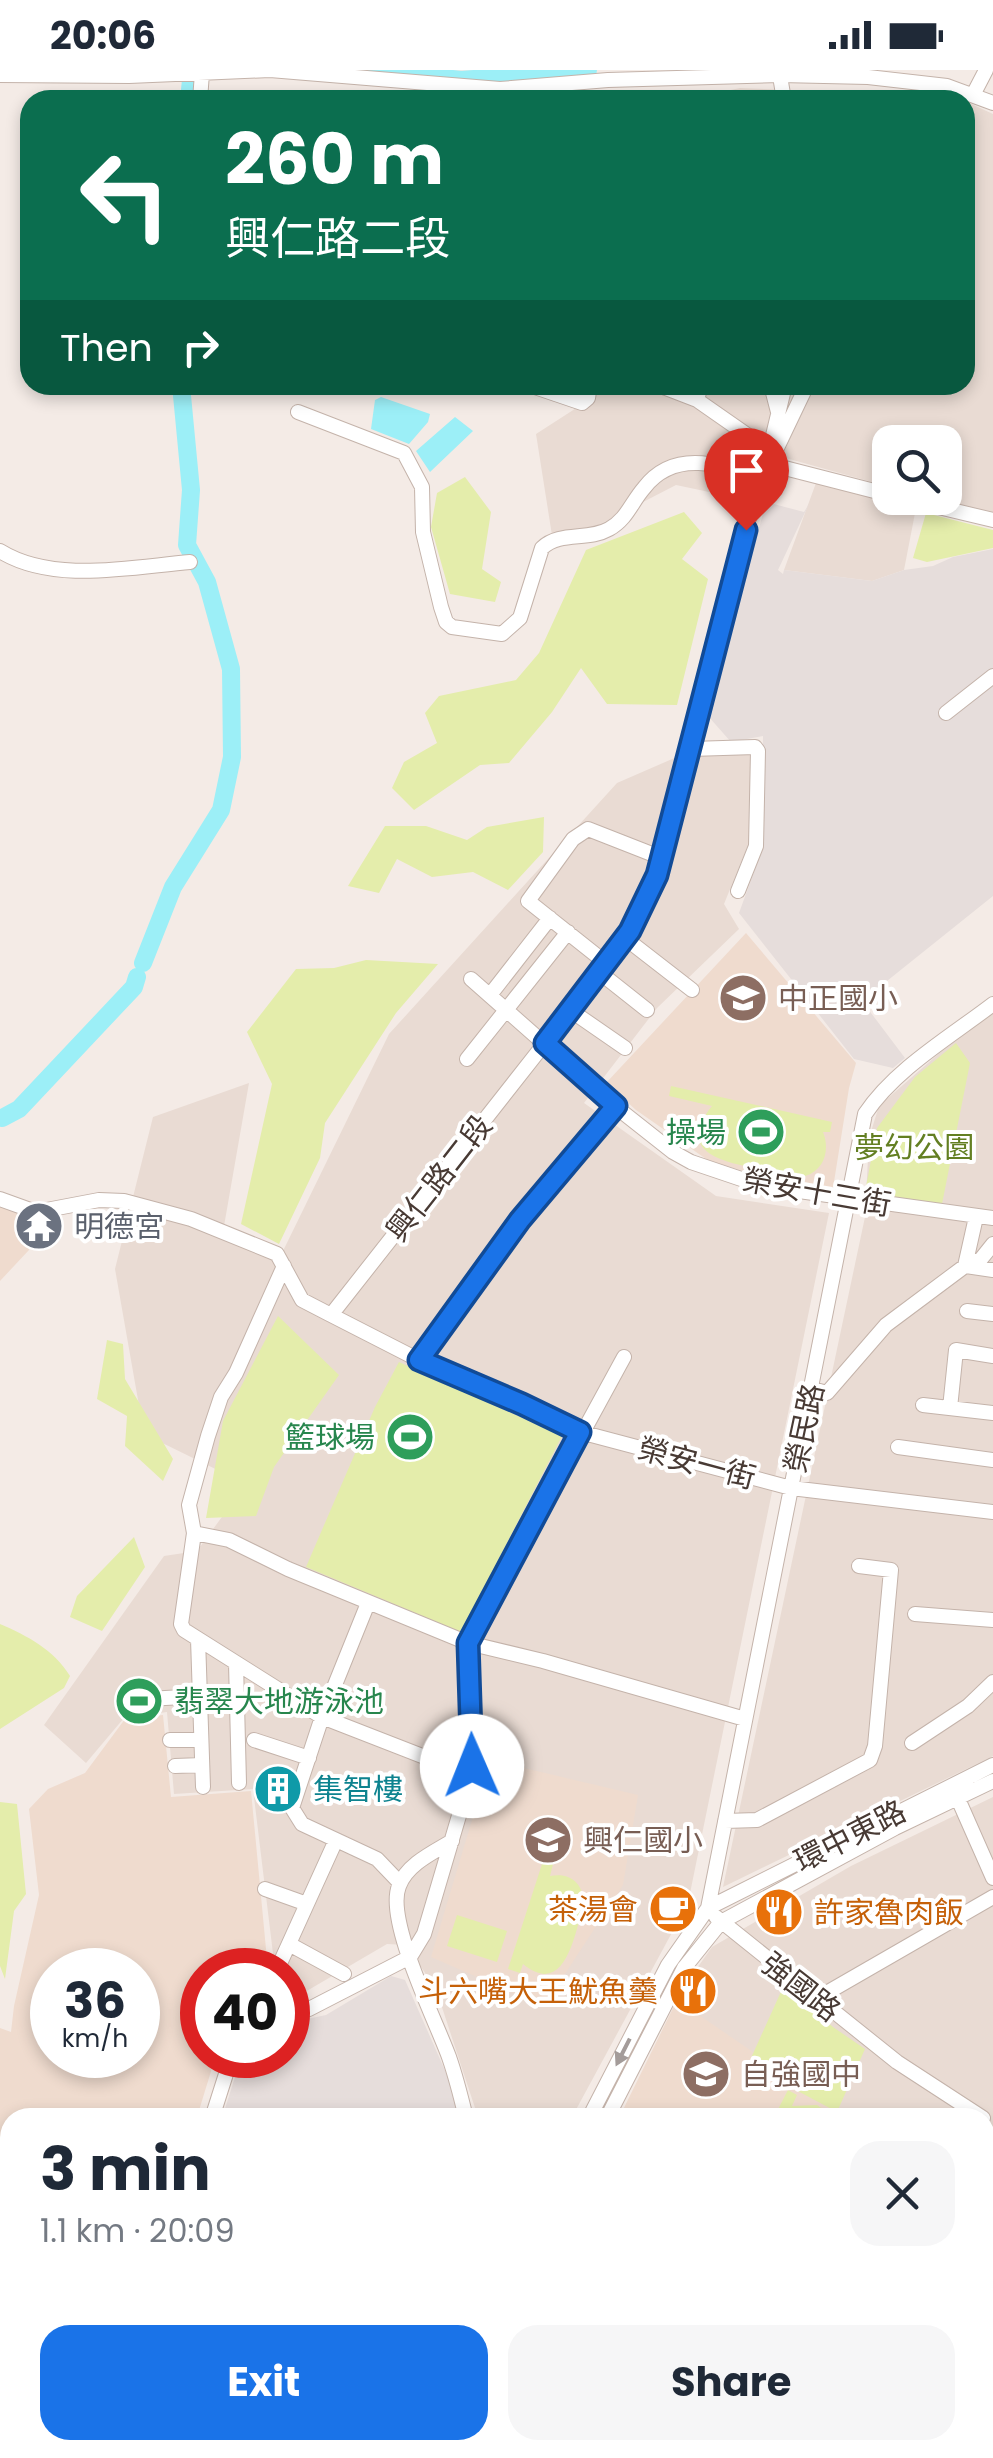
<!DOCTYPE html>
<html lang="en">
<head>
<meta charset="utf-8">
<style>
	body { margin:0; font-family:Poppins,"Noto Sans TC",sans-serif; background:#f6f6f7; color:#1f2937; height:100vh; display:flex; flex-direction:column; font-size:38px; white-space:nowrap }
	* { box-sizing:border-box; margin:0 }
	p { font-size:32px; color:#747a83 }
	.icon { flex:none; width:55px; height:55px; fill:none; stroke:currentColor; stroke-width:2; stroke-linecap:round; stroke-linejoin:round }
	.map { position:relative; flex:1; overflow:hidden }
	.details { position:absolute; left:0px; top:2038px; width:995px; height:352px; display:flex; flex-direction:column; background:#fff; border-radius:30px 30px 0 0; box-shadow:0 5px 15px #0003 }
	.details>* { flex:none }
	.guide { position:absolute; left:20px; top:20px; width:955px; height:305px; border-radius:30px; box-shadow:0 5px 15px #0003; background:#0b6e4f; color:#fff; overflow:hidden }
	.controls { position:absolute; left:872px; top:355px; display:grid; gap:20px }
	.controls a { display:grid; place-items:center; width:90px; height:90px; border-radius:20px; background:#fff; box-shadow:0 5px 15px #0003; font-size:50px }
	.speed { position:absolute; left:30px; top:1878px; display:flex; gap:20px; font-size:50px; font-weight:700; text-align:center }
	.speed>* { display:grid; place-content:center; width:130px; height:130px; border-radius:50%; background:#fff; box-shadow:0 5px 15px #0003; line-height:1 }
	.speed small { font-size:25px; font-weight:400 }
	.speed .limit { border:15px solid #d22; background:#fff; color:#111 }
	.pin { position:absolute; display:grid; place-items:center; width:85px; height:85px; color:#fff; margin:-102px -42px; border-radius:50% 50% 50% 0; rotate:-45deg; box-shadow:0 0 10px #0007 }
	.pin .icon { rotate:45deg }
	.me { position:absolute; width:110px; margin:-55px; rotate:359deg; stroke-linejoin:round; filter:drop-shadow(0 0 8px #0008) }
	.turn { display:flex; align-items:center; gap:35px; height:210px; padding:0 40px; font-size:45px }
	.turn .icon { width:130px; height:130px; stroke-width:2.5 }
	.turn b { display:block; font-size:70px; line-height:85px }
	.then { display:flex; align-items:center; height:95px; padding:0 40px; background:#0003; gap:20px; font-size:38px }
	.round { display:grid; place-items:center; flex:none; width:105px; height:105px; border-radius:30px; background:#f6f6f7 }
	.overview { display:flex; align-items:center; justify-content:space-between; height:170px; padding:0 40px }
	h1 { font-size:60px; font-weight:700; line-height:75px }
	.cta { display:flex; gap:20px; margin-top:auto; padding:20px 40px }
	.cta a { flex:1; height:115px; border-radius:30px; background:#1a73e8; color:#fff; font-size:40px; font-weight:700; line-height:115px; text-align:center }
	.cta a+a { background:#f6f6f7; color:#1f2937 }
	.status { display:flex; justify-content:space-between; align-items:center; height:70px; padding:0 50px; background:#fff; direction:ltr }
	.status svg { height:28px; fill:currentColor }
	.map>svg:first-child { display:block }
	.residential { fill:#e9dbd3 }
	.industrial { fill:#e6dddb }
	.education { fill:#efdbce; fill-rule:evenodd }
	.green { fill:#e4edab }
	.parking { fill:#e2dddb }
	.water { fill:#9ceff7 }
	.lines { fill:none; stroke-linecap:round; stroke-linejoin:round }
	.river { stroke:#9ceff7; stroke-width:18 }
	.minor-casing { stroke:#c4b3aa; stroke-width:16 }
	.minor { stroke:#fff; stroke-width:14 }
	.oneway { fill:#a49c9a }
	.route-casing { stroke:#114b97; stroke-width:25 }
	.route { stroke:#1a73e8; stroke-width:18 }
	.labels { text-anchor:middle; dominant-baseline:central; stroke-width:8; stroke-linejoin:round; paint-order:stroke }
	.education-label { font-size:30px; fill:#785e54; stroke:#fff; text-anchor:start }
	.leisure-label { font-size:30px; fill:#27864d; stroke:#fff; text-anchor:end }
	.park-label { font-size:30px; fill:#637f22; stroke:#fff }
	.street-label { font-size:30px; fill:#483a34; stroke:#fff }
	.worship-label { font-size:30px; fill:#5b616d; stroke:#fff; text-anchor:start }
	.culture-label { font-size:30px; fill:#0d838f; stroke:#fff; text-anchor:start }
	.food-label { font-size:30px; fill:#c56008; stroke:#fff; text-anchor:end }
</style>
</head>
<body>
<div class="status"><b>20:06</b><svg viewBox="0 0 49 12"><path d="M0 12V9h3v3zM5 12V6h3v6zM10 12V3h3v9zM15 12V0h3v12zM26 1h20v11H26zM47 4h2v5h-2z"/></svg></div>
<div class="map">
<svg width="993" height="2388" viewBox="0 0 993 2388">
	<rect width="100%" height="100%" fill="#f4ebe6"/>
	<path class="residential" d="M740 18 930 26 928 30H685Z
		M965 31 993 44V442L929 428H945V372H890V417L782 387 813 315H965Z
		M612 315H799L747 430 676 415 554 478 536 364Z
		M816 413 916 438 904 500 872 511 784 500Z
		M752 682 750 770 724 834 739 859 657 938 584 1033 716 1126 829 1143 688 1833 572 2047H478L436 1919 406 1875 387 1874 305 1922 288 1920V1900H275L253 1719 174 1724 167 1642 124 1648 86 1693 44 1655 164 1486 197 1481 246 1414 144 1364 115 1199 153 1047 249 1013 224 1156 283 1181 389 964 617 713 679 686Z
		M993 936V1686L723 1817 865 1147 869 1068 879 1036Z
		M993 1727V2388H465L467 2380H985V2048L620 2047 695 1901 712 1877 851 1796Z
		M0 2339 10 2342V2380H104L101 2388H0Z"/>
	<path class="industrial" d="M766 432 804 442 809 434 778 500 783 504 784 500 872 511 904 500 933 496 953 487 993 479V826L862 931 905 988 893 998 854 989 739 843 762 780 763 666 731 672 708 646Z
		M391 1906 405 1910 455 2023 459 2047 222 2048 242 1985H288V1953L326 1945Z
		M133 2380H412V2388H131Z"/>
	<path class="education" d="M746 863 856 993 849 1018 833 1118 754 1104 709 1091 636 1040 606 1013Z
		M0 1135 37 1146 29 1180 0 1211Z
		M163 1645 171 1727 251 1721 268 1900H202V1985H216L197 2047 179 2043 176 2048H10V2328L0 2325V1958L11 1962 14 1936 39 1825 29 1739 48 1719 85 1703 125 1649ZM52 1900H138V1985H52Z
		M490 1690 638 1725 623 1815 544 1936 431 1887Z
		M677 1930 753 1982 751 1989 794 2019 846 2047 619 2048Z"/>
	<path class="green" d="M465 407 491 442 482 499 501 512 495 532 450 524 431 457 437 423Z
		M684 442 702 463 682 489 708 509 677 635 607 634 581 598 552 642 509 693 480 695 414 740 392 718 404 692 437 673 425 643 439 626 516 610 539 583 586 480Z
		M926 443 993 460V478L927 492 913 488Z
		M544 747 543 782 508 820 473 802 432 807 397 789 379 823 348 816 385 756H426L467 770 487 757Z
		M366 890 438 894 396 943 325 1053 320 1088 279 1174 241 1154 272 1014 247 962 296 899 334 898Z
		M956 973 970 993 942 1134 865 1122 877 1058 915 1007Z
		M671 1016 832 1052 830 1062H823C830 1079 825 1100 805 1106 792 1110 773 1102 759 1099 723 1092 674 1082 712 1036L669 1026Z
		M278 1246 339 1305 274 1397 256 1446 206 1448 223 1351Z
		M107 1270 123 1274 125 1309 173 1389 163 1411 125 1376 127 1346 97 1329Z
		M399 1292 562 1366 461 1562 306 1497 375 1337Z
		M134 1467 145 1497 102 1561 70 1547 77 1526Z
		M0 1554C28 1566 54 1580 70 1606L64 1618 0 1659Z
		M0 1732 17 1734 26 1824 14 1841 5 1909 0 1896Z
		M543 1791 553 1794 550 1806C570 1802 583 1813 584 1833 575 1862 566 1929 523 1894L520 1903 508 1899Z
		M457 1845 507 1861 497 1892 447 1876Z
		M784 1915 833 1957 865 1979 837 2042 794 2019 751 1988Z
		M788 2020 797 2025 792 2036 817 2035 835 2047H774Z"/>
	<path class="parking" d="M3 2063 10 2065V2193L0 2190V2075Z"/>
	<path class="water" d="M381 327 430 344 428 352 409 374 371 359 375 330Z
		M455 347 473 361 430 402 416 381Z"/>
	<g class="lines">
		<path class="river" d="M376 0 461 10 588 0
			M189 30 192 0
			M143 893 173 817 221 740 232 687 231 599 207 512 187 475 191 420 181 315
			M2 1048 19 1039 134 917 137 907"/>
		<g class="minor-casing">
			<path id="minor" d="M779 0 784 30
				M0 5 129 6 270 0 500 19 608 10 780 5 868 7 947 16 993 33
				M973 25 986 0
				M200 30 202 3
				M529 315 582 333 588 328 590 315
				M658 315 697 330
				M701 315 697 330 770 381
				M771 315 778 342
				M807 315 755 424 684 708 657 805 645 833 630 861 545 973 331 1245 419 1290 528 1336 580 1362 791 1418 993 1442
				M298 342 404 383 422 417 423 462 441 537 446 552 452 557 502 564 520 548 542 478C560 461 588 471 609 459 627 449 631 433 644 418 674 379 722 393 759 411
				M770 378 785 315
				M769 394 890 425
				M901 428 993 450
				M0 481C53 514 131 497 190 492
				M946 643 993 606
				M691 679 755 677 758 681 756 776 738 821
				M625 868 692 920
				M606 893 528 831 573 769 588 759 662 788
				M599 902 647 940
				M471 909 616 1037 673 1082 691 1092 762 1116 993 1148
				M490 925 550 848
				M570 940 625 978
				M467 989 568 862
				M0 1129 36 1142 99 1130 124 1131 191 1149 277 1184 302 1230 331 1245
				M284 1196 236 1303 221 1327 208 1366 189 1435 194 1463 181 1554 184 1560 322 1647 471 1705
				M965 1196 976 1147
				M966 1196 993 1200
				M967 1241 993 1244
				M419 1290 520 1149 616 1037
				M812 1319 827 1323 886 1255 965 1196 981 1189 993 1174
				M923 1335 993 1343
				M950 1338 956 1280 993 1286
				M898 1377 993 1390
				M194 1463 229 1470 288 1499 468 1573 543 1591 745 1649
				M368 1533 322 1647 292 1738 302 1754 377 1789 400 1813
				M915 1544 993 1550
				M198 1569 203 1717
				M236 1593 239 1713
				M148 1629 200 1626
				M170 1670H201
				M254 1670 309 1688
				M912 1673 968 1636 993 1612
				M175 1696 202 1695
				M955 1722 993 1808
				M725 1751 757 1750 870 1690 875 1676 891 1500 859 1496
				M452 1771C434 1782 407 1794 399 1816 385 1850 436 1951 449 1987 456 2007 461 2027 466 2048
				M265 1819 307 1834
				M708 1838 993 1695
				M716 1847 897 1992 983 2048
				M289 1874 344 1904
				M410 1887 424 1864 471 1705 468 1573 624 1287
				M277 1900 336 1770
				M816 1929 993 1827
				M288 1942 309 1939 410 1887
				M212 2048 232 1985
				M589 2048 668 1895 708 1838 865 1044C895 999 950 967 993 934
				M607 2048 684 1898 721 1852 895 1758 993 1711
				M985 2311 993 2290
				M116 2388 118 2380
				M442 2388 444 2380
				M456 2388 457 2380
				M956 2388 959 2380"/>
		</g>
		<use href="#minor" class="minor"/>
	</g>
	<defs><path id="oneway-solid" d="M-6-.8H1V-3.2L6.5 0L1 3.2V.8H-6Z" transform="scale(2.5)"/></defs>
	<use class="oneway" href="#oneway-solid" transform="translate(623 1982) rotate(117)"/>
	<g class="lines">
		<g class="route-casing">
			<path id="route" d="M472 1696 468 1573 580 1362 522 1334 419 1290 520 1150 616 1036 545 973 630 861 657 805 746 460"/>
		</g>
		<use href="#route" class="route"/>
	</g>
	<defs>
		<g id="school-disc" transform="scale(2.5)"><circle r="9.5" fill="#8d6e63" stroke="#fff"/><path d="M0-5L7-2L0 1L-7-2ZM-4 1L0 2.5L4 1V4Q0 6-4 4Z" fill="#fff"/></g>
		<g id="stadium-disc" transform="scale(2.5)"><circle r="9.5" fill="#2e9e5b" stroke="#fff"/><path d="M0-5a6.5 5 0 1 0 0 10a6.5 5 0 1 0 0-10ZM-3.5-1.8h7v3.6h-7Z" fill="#fff"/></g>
		<g id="temple-disc" transform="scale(2.5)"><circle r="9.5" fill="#6b7280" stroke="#fff"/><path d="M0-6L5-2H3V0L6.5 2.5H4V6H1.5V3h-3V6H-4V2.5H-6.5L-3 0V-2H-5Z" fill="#fff"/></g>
		<g id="building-disc" transform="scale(2.5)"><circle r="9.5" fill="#0f9aa8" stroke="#fff"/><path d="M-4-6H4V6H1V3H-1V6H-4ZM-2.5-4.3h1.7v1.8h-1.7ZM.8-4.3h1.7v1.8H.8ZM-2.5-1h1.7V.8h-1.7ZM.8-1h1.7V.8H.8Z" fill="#fff"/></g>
		<g id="cafe-disc" transform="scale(2.5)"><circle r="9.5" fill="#e8710a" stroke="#fff"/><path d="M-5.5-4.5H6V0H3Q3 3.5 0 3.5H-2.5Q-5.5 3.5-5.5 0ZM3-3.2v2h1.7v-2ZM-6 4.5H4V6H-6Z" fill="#fff"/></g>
		<g id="restaurant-disc" transform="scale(2.5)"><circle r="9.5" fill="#e8710a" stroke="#fff"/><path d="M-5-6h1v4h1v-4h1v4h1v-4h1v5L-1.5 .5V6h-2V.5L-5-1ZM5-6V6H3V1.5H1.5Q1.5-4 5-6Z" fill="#fff"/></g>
	</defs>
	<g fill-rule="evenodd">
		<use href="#school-disc" x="743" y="928"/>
		<use href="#stadium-disc" x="761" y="1062"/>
		<use href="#temple-disc" x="39" y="1156"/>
		<use href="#stadium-disc" x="410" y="1367"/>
		<use href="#stadium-disc" x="139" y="1631"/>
		<use href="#building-disc" x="278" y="1719"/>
		<use href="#school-disc" x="548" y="1770"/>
		<use href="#cafe-disc" x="673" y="1839"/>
		<use href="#restaurant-disc" x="779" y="1842"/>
		<use href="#restaurant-disc" x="693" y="1921"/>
		<use href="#school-disc" x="706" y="2004"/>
	</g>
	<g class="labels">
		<g class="education-label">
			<text x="778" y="928">中正國小</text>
			<text x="583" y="1770">興仁國小</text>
			<text x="741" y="2004">自強國中</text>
		</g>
		<g class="leisure-label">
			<text x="726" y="1062">操場</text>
			<text x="375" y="1367">籃球場</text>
			<text x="174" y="1631" text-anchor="start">翡翠大地游泳池</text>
		</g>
		<g class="park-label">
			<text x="914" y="1077">夢幻公園</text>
		</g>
		<g class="street-label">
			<text transform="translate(439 1108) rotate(-52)">興仁路二段</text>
			<text transform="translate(817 1122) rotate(10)">榮安十三街</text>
			<text transform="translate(804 1358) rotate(-78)">榮民路</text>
			<text transform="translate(697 1393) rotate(15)">榮安一街</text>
			<text transform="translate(850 1766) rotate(-27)">環中東路</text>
			<text transform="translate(801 1917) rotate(38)">強國路</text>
		</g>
		<g class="worship-label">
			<text x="74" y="1156">明德宮</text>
		</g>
		<g class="culture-label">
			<text x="313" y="1719">集智樓</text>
		</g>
		<g class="food-label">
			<text x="638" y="1839">茶湯會</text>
			<text x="814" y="1842" text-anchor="start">許家魯肉飯</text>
			<text x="658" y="1921">斗六嘴大王魷魚羹</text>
		</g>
	</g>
</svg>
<div class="controls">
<a><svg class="icon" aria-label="search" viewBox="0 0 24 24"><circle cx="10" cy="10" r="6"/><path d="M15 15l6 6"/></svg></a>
</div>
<div class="speed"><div>36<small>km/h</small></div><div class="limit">40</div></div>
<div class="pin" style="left:746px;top:460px;background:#d93025"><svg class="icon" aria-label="arrive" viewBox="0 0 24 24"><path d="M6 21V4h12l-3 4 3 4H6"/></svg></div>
<svg class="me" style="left:472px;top:1696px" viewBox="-20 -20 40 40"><circle r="19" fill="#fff"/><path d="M0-13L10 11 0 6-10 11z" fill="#1a73e8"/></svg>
<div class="guide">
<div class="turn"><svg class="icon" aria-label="left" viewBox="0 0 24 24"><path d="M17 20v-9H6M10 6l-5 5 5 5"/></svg><div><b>260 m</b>興仁路二段</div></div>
<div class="then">Then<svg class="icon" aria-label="right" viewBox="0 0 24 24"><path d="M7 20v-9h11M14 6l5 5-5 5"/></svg></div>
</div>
<section class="details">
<div class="overview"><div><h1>3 min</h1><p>1.1 km · 20:09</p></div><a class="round"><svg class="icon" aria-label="close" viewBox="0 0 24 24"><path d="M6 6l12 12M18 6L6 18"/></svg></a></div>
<div class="cta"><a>Exit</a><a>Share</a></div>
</section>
</div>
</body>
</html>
